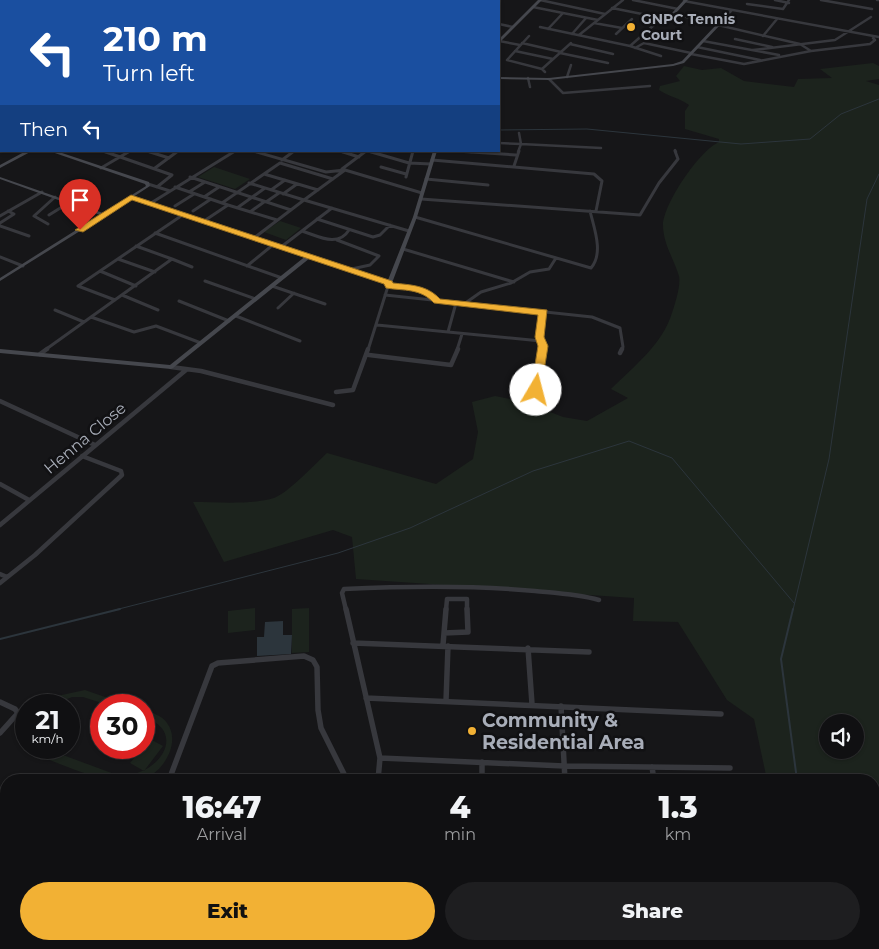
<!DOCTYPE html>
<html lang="en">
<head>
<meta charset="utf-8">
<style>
	body { margin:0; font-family:Montserrat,sans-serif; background:#1e1e20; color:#f1f3f6; height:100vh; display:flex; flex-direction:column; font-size:19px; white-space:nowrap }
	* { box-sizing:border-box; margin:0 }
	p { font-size:16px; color:#9c9d9f }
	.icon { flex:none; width:28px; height:28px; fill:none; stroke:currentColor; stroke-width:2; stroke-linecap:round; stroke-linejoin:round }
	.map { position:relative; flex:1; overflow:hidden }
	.panel { position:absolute; left:0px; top:774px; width:880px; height:176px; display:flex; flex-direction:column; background:#101012; border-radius:20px 20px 0 0; box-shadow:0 1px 4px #0004,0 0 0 1px #303032 }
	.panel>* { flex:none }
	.banner { position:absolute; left:0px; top:0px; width:500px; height:152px; box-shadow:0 1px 4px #0004,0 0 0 1px #303032; background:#1a4fa0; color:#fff; overflow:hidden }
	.controls { position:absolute; left:819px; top:714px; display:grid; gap:10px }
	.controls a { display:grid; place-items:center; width:45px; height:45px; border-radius:50%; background:#101012; box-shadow:0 1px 4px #0004,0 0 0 1px #303032; font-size:25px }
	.speed { position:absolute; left:15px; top:694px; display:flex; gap:10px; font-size:25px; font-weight:700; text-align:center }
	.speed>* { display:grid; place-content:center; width:65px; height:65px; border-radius:50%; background:#101012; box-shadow:0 1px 4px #0004,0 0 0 1px #303032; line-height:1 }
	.speed small { font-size:12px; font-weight:400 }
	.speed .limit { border:8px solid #d22; background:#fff; color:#111 }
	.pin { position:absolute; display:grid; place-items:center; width:42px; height:42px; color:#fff; margin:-51px -21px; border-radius:50% 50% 50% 0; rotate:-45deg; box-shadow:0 0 5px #0007 }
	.pin .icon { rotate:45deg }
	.me { position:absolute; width:55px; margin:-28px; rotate:8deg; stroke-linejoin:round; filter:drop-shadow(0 0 4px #0008) }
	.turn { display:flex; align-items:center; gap:18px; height:105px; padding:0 20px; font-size:22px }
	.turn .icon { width:65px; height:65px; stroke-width:2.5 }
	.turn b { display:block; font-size:35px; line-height:42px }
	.then { display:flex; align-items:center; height:48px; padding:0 20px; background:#0003; gap:10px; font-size:19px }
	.eta { display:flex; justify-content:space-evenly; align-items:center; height:85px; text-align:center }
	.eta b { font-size:30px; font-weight:800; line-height:35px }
	.cta { display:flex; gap:10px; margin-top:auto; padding:10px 20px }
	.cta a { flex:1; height:58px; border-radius:30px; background:#f2b134; color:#111; font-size:20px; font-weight:800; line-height:58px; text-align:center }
	.cta a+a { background:#1e1e20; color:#f1f3f6 }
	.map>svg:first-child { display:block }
	.green { fill:#1c231d; fill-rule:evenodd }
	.water { fill:#2c353c }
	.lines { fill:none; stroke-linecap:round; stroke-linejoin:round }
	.stream-far1 { stroke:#2c353c; stroke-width:1 }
	.stream { stroke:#2c353c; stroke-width:2 }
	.street-far3 { stroke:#37383d; stroke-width:2.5 }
	.street-far2 { stroke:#37383d; stroke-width:3 }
	.street-far1 { stroke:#37383d; stroke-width:4.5 }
	.street { stroke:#37383d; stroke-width:5.5 }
	.secondary { fill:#45474d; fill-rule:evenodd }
	.route { fill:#f2b134; stroke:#9d7322 }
	.poi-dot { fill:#f2b134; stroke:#111113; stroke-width:2 }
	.labels { text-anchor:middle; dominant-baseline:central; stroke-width:5; stroke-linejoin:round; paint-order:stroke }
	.far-poi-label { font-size:14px; font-weight:bold; fill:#a8adb8; stroke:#111113; text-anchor:start }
	.street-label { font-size:16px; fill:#a8adb8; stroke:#111113 }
	.near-poi-label { font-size:19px; font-weight:bold; fill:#a8adb8; stroke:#111113; text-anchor:start }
</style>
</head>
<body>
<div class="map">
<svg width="879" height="949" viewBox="0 0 879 949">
	<rect width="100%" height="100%" fill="#161618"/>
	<path class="green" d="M873 63 879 66V79L866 81 879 85V949H800L799 944H874V780H767L754 719 727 700 678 622 633 621 634 598 356 579 352 537 333 530 224 562 193 502C216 502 252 505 274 498 288 493 315 464 327 453L436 484 473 459 478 432 472 402 495 396 525 402 563 417 587 421 628 398 611 389C634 366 662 345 672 313 675 304 681 285 679 276 674 259 663 244 663 225 664 203 699 151 719 142V139L685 129V111L689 105C680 98 669 97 659 90L660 86 680 81 676 76 684 66 702 70 721 68 744 81 794 87 798 79 832 78 820 69ZM828 722H855V750H828Z
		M214 167 250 179 235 189 198 177Z
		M280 221 301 228 286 240 264 232Z
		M255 608V630L228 633V611Z
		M309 608V652L292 653V609Z
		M85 690 128 705H108L83 697H72L53 705H44L57 696Z
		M144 710C152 713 162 715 167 723 182 743 162 776 139 780 103 786 58 762 24 750L27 748H44L117 775C155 780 191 733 144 717Z
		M150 739 163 746 144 771 130 763Z"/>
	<path class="water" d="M283 621V635H292L291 654 257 656V637H264L265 622Z"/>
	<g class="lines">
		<path class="stream-far1" d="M499 130 587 129 741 144 810 139 841 114 879 99
			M115 610 338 553 410 528 533 471 629 441 672 458 794 603
			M793 610 829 459 867 199 879 174"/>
		<path class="stream" d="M793 609 781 659 797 780
			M0 639 120 609
			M823 944 824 949"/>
		<path class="street-far3" d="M355 0 363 1
			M445 0 449 1
			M540 0 605 14
			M633 0 678 9
			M775 0 789 3
			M821 0 872 9
			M877 0H879
			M247 1 249 0
			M288 1 290 0
			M319 1 321 0
			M684 1 879 37
			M747 4 783 9 789 0
			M533 7 598 20
			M612 8 662 18
			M732 10 718 25 800 44 811 51
			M594 23 622 28
			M499 24 513 27
			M540 27 630 46 661 56
			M548 29 563 13
			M572 34 586 18
			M616 34 632 19
			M579 35 623 0
			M529 36 507 60 542 69 545 72
			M763 36 777 19
			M735 39 772 47
			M499 41 520 45
			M703 41 779 55
			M522 43 561 52
			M570 44 613 54
			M630 46 662 18
			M697 47 760 60
			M635 48 644 43 691 53
			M753 50 835 40 871 17
			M515 51 553 59
			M560 53 608 63
			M691 54 744 64 811 51 870 44 875 40 873 38
			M542 69 571 43
			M567 77 571 65
			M528 78 530 87
			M549 79 563 93 650 86
			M499 143 521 144 519 133
			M675 150 676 152
			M103 151 106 152
			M147 151 150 152
			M253 151 257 152
			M340 151 343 152
			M368 151 372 152
			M456 151 472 152
			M128 152 130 151
			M233 152 235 151
			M518 152 521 144 601 148"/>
		<path class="street-far2" d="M103 151 172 175 157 187
			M147 151 169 158
			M253 151 326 172 345 170 422 193
			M340 151 359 157
			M368 151 409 163 431 164
			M456 151 516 155
			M282 160 294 151
			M432 160 594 174 602 181 596 211
			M514 166 519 151
			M381 167 406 174
			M101 168 130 151
			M155 168 178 151
			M342 169 366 151
			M264 174 318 190
			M190 177 291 210
			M406 177 413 151
			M426 179 488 185
			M249 183 304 200 254 238
			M148 184 170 191
			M175 187 222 203
			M271 190 285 180
			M189 192 205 182
			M283 194 297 184
			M131 197 309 256
			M204 197 219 187
			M421 199 640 215 659 183 678 159 675 151
			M304 200 409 231
			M304 200 345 170
			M266 202 279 193
			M151 203 235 151
			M228 205 277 220
			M175 206 194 194
			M237 208 265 188
			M193 211 211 199
			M250 212 264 202
			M49 215 70 202
			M0 216 42 192
			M415 217 591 268C604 253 594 228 590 211
			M317 219 373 237 380 235 390 225
			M204 221 228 205 222 203 280 163 333 179
			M0 223 14 214 8 211
			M48 224 34 216 55 197
			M0 226 29 236
			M302 231C318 236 338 248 349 230
			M155 233 282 278
			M337 240 379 256 370 265 347 270
			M136 246 172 259
			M281 247 332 208
			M403 249 514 282
			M0 257 23 266
			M118 259 155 272
			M247 266 274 244
			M100 271 136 286
			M205 281 256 299
			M78 286 184 214
			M78 286 115 300
			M272 286 325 304
			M389 286C408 286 423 288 437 301
			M122 295 158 310
			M385 295 592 317 620 328 623 347 621 350
			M179 301 229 321
			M464 304 481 292 511 283 530 272 549 269 556 258
			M278 308 294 293
			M55 310 84 322
			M236 316 300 341
			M91 317 134 332 156 326 201 343
			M377 325 448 332 456 303
			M448 332 541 341
			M45 350 172 259 192 267
			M368 350 389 283
			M457 350 462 334
			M542 350 539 337 543 313"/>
		<path class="street-far1" d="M543 349 536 390 539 394 547 396
			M620 353 622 349
			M40 354 47 349
			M369 355 451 365 458 349
			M171 367 201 371 333 405
			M336 392 353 390 368 349
			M0 401 95 445
			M0 484 29 500
			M0 525 186 370
			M0 574 7 577
			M0 583 35 555 122 475 121 471 82 456
			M346 610 342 593 344 589C408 586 471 585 535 591 556 593 578 594 599 600
			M446 610 447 599H467V610"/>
		<path class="street" d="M346 609 380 758 378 780
			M444 633 446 609
			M444 633 468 632 467 609
			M353 643 589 652
			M443 645 444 633
			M528 648 532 704
			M366 698 721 714
			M446 701 448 646
			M0 702 15 709 18 713 0 733
			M561 706 565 780
			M380 758 564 766 730 768
			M482 762V780
			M652 767 654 780
			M169 780 212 666 218 663 304 656 313 660 317 667 318 710 321 728 347 780
			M0 914H6
			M277 944 296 949
			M572 944V949
			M675 944V949
			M108 949 110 944
			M344 949 345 944
			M360 949 361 944
			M474 949 475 944"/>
		<path class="secondary" d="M214 0H218V1H215Z
			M538 0H542L500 42H499V39Z
			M684 0H688L675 14 720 25 684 63 673 66 549 80 499 79V77L549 78 673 64 682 61 716 25 672 15V13Z
			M0 58H1V60H0Z
			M26 151H32L0 168V165Z
			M49 151H56L149 182 150 186 107 214V216H104L0 281V278L100 215 0 179V177L103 213 146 186 145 184Z
			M433 151H437L417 217 392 283H382L310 258 173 368 171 369 0 353V349L170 365 307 255H311L384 280H388L413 217Z"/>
	</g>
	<path class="route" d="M131 195 392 281 393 283C411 285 427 285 440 299L547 310 544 337 548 346 541 390 536 393 531 390 538 346 535 337 538 315 434 303C420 288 404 291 386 288L384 284 132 200 83 232 75 230Z"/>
	<g class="poi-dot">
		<circle cx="631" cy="27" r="5"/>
		<circle cx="472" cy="731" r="5"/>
	</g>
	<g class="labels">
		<g class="far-poi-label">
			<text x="641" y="19">GNPC Tennis<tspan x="641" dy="16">Court</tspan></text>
		</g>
		<g class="street-label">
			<text transform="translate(85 438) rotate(-40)">Henna Close</text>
		</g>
		<g class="near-poi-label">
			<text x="482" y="720">Community &amp;<tspan x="482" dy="22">Residential Area</tspan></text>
		</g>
	</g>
</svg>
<div class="controls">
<a><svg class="icon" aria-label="sound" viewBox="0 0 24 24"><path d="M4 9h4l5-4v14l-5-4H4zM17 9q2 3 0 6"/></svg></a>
</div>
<div class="speed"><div>21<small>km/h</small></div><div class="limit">30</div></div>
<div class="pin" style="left:80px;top:230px;background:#d93025"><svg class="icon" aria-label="arrive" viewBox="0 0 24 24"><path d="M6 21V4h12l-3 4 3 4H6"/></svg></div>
<svg class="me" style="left:536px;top:390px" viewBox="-20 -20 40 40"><circle r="19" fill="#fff"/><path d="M0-13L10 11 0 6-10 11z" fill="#f2b134"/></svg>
<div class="banner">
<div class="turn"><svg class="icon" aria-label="left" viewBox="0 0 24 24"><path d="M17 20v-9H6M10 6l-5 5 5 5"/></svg><div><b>210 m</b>Turn left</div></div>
<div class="then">Then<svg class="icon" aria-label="left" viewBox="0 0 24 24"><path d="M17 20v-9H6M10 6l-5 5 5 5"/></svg></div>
</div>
<section class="panel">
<div class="eta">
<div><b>16:47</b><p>Arrival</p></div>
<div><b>4</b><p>min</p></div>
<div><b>1.3</b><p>km</p></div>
</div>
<div class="cta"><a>Exit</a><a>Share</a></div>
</section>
</div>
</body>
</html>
